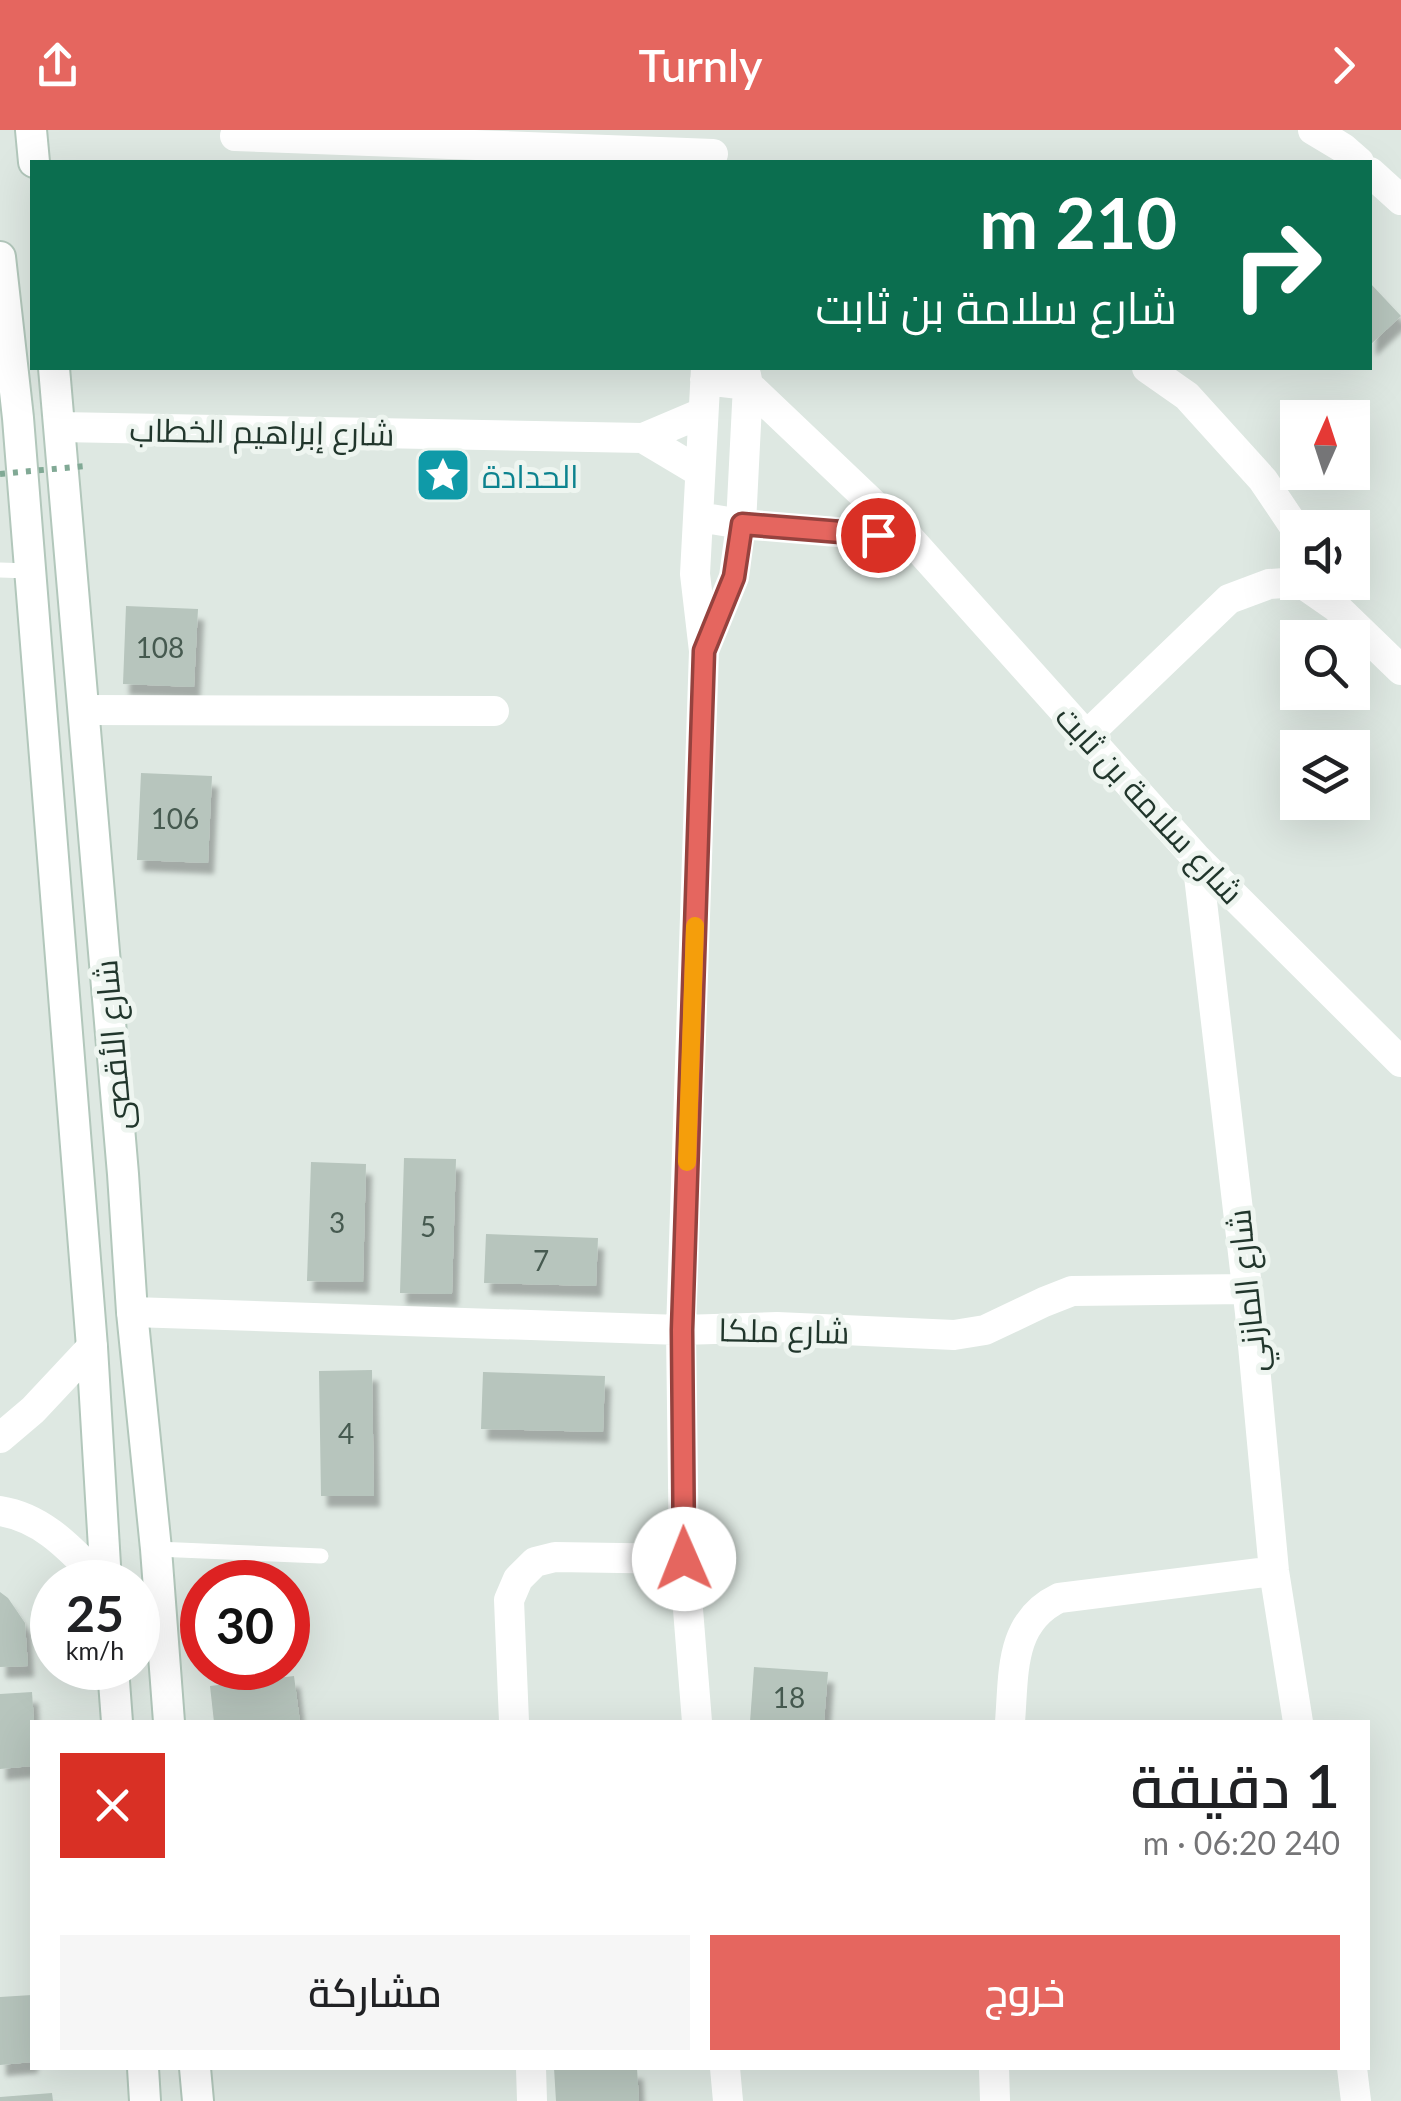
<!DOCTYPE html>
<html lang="ar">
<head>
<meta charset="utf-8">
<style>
	body { margin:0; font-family:Lato,Cairo,sans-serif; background:#f6f6f6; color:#202124; direction:rtl; height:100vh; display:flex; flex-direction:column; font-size:38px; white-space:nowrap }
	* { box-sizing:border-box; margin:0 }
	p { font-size:32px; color:#757577 }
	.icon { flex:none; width:55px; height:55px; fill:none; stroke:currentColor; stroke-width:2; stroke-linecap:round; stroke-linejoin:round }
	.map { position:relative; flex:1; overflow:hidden; direction:ltr }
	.side { position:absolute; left:30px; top:1590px; width:1340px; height:350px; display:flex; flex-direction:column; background:#fff; border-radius:0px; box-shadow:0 10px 40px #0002; direction:rtl }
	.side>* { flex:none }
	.top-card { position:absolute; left:30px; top:30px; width:1342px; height:210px; border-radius:0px; box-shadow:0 10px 40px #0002; direction:rtl; background:#0b6e4f; color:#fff; overflow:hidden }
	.needle { width:65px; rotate:3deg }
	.tools { position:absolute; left:1280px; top:270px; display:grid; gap:20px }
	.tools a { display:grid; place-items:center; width:90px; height:90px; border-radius:0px; background:#fff; box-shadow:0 10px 40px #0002; font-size:50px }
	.speed { position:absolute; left:30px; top:1430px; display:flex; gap:20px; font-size:50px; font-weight:700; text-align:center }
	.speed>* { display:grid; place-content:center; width:130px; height:130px; border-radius:50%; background:#fff; box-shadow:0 10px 40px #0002; line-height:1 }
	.speed small { font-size:25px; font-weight:400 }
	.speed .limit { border:15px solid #d22; background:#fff; color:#111 }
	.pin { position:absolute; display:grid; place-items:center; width:85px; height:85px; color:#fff; margin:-42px; border:5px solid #fff; border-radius:50%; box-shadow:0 2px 10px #0007 }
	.me { position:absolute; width:110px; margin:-55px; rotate:359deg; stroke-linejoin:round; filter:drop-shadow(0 0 8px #0008) }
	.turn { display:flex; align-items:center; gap:35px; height:210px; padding:0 30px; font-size:45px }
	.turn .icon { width:130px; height:130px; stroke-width:2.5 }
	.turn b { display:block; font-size:70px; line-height:85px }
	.round { display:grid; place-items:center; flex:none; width:105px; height:105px; border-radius:0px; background:#f6f6f6 }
	.overview { display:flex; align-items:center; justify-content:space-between; height:170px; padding:0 30px }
	h1 { font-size:60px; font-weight:600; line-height:75px }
	.button { display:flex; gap:20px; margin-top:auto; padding:20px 30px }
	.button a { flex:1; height:115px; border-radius:0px; background:#e5665f; color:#fff; font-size:40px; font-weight:600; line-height:115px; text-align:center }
	.button a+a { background:#f6f6f6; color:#202124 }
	header { display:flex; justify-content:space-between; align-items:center; height:130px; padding:0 30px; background:#e5665f; color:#fff; font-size:45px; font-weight:600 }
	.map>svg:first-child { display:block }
	.building { fill:#b7c5bd; filter:url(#shadow) }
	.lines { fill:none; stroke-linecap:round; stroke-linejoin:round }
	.secondary-casing { stroke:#b2c7bb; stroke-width:34 }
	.service { stroke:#fff; stroke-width:15 }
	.minor { stroke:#fff; stroke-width:30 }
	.tertiary { stroke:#fff; stroke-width:30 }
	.secondary { stroke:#fff; stroke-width:30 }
	.path-bridge { stroke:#81a995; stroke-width:6; stroke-dasharray:5 8; stroke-linecap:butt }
	.route-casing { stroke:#95423e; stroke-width:25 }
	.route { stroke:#e5665f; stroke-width:18 }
	.slow { stroke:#f59e0b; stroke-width:18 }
	.labels { text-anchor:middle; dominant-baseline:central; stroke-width:10; stroke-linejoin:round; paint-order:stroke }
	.number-label { font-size:28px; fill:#465a50 }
	.street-label { font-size:32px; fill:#21362c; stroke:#eef5f0 }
	.culture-label { font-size:32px; fill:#0d838f; stroke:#eef5f0; text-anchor:start }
</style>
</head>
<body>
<header><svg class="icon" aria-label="forward" viewBox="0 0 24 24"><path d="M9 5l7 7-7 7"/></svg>Turnly<svg class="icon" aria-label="share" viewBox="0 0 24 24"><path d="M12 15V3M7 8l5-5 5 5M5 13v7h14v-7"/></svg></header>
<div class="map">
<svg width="1401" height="1971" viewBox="0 0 1401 1971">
	<defs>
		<filter id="shadow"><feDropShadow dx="6" dy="11" stdDeviation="2.5" flood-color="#0004"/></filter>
	</defs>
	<rect width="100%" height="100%" fill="#dee8e2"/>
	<path class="building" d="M1370 153 1401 186 1370 215Z
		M126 476 198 479 194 557 123 554Z
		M141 643 212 646 208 733 137 730Z
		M404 1028 456 1029 452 1164 400 1163Z
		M311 1032 366 1034 363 1152 307 1151Z
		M486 1104 598 1108 596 1156 484 1153Z
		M372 1240 374 1366H321L319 1241Z
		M483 1242 605 1246 603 1302 481 1299Z
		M0 1462 8 1468 25 1493 28 1536 0 1537Z
		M754 1537 828 1542 824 1592H750Z
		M294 1546 300 1592H214L210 1556Z
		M32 1562 34 1592H32V1636L0 1639V1564Z
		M32 1865V1932L0 1935V1867Z
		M554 1938H637L639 1971H556Z
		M52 1963 53 1971H0V1967Z"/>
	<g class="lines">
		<g class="secondary-casing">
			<path id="secondary" d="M31 0 34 32
				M0 127 18 288 92 1217 106 1452
				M54 238 123 1044 132 1182 156 1419 169 1592
				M113 1538 117 1592
				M143 1938 145 1971
				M195 1938 198 1971"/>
		</g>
		<path class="service" d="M0 440 29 441
			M156 1419 321 1426"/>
		<path class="minor" d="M235 6 713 24
			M1147 238 1187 266 1263 350 1298 402
			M705 250 748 255 909 408 1197 729 1401 932
			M60 297 643 308 702 283
			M643 308 700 342
			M699 387 741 394 909 408
			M1300 452 1336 477 1401 540
			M705 518 734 447 741 394 748 255 746 245
			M84 580 494 581
			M1086 606 1229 469 1269 454 1298 452
			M1197 729 1250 1183 1274 1441 1298 1592
			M132 1182 681 1200 777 1197 954 1205 985 1200 1044 1172 1072 1161 1247 1159
			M514 1592 509 1470 518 1449 535 1432 555 1427 684 1429
			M697 1592 684 1429 681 1200 704 521 695 444 706 238
			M1010 1592C1014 1544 1009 1492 1059 1468L1274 1441
			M531 1938 532 1971
			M725 1938 728 1971
			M994 1938 995 1971
			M1352 1938 1356 1971"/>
		<path class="tertiary" d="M1313 0 1343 18 1359 32
			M1370 42 1401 70
			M0 1308 33 1280 92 1217
			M0 1381C45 1388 73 1422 103 1452"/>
		<use href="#secondary" class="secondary"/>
		<path class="path-bridge" d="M0 344 85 336"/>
	</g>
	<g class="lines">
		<g class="route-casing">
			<path id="route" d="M684 1429 682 1200 704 521 734 447 742 394 878 405"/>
		</g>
		<use href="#route" class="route"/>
		<path class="slow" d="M687 1032 695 796"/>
	</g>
	<defs>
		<g id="sight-square" transform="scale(2.875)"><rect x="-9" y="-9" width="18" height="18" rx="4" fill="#0f9aa8" stroke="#eef5f0"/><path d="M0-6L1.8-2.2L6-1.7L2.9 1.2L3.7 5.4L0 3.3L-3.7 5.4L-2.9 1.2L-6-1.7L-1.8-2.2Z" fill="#fff"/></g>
	</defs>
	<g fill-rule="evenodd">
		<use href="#sight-square" x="443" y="345"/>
	</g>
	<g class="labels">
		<g class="number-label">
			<text x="160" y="517">108</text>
			<text x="175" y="688">106</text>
			<text x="337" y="1092">3</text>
			<text x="428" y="1096">5</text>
			<text x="541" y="1130">7</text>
			<text x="346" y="1303">4</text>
			<text x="789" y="1567">18</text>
		</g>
		<g class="street-label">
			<text transform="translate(262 301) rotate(1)">شارع إبراهيم الخطاب</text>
			<text transform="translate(1150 674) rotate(47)">شارع سلامة بن ثابت</text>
			<text transform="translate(112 915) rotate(-95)">شارع الأقصى</text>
			<text transform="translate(1246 1161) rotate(-96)">شارع المازني</text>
			<text transform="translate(784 1200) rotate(1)">شارع ملكا</text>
		</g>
		<g class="culture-label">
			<text x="482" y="345">الحدادة</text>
		</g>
	</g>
</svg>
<div class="tools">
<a><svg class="needle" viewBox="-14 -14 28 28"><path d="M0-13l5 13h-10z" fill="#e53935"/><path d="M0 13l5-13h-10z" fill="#757577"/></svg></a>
<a><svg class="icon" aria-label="sound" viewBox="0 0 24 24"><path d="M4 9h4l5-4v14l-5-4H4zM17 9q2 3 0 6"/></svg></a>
<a><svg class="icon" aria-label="search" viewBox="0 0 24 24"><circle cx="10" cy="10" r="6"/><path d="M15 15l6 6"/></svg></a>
<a><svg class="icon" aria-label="layers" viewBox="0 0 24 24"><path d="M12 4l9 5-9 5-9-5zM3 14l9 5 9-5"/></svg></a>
</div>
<div class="speed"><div>25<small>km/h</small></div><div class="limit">30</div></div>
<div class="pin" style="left:878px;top:405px;background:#d93025"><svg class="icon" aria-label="arrive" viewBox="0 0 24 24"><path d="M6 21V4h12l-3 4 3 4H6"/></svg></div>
<svg class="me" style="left:684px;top:1429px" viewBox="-20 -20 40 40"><circle r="19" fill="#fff"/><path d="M0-13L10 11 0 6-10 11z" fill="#e5665f"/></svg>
<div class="top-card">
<div class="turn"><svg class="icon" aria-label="right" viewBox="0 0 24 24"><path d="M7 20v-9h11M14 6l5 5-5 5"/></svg><div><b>210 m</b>شارع سلامة بن ثابت</div></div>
</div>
<section class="side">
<div class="overview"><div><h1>1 دقيقة</h1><p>240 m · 06:20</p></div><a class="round" style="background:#d93025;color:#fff"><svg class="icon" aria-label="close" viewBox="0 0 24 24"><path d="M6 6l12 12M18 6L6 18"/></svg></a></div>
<div class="button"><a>خروج</a><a>مشاركة</a></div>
</section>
</div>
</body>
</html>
